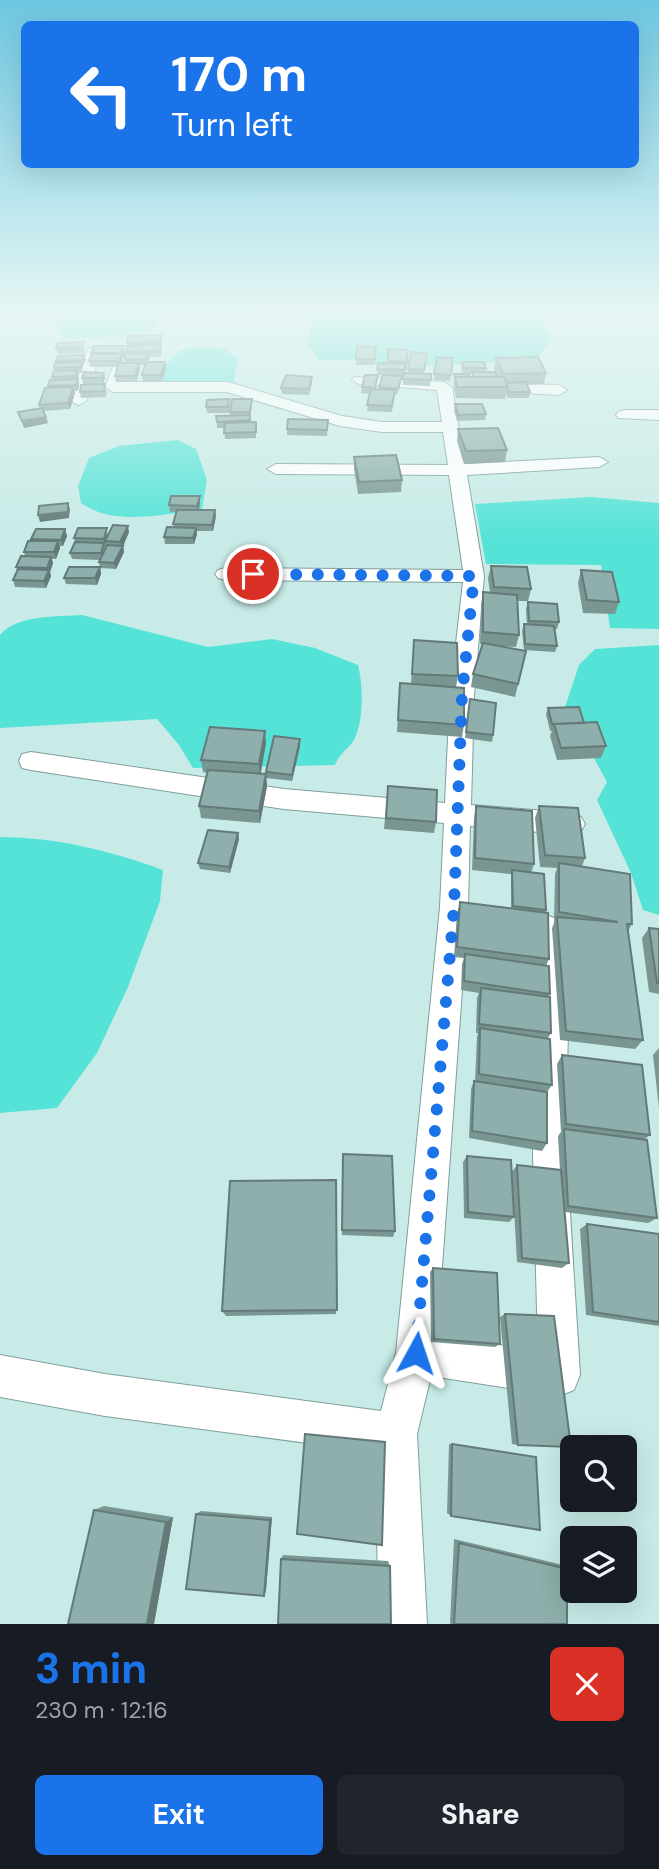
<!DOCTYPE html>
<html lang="en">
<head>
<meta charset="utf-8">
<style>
	body { margin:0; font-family:"DM Sans",sans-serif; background:#20242c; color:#f1f3f6; height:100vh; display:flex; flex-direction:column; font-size:26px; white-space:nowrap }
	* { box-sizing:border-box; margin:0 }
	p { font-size:23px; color:#9ea1a6 }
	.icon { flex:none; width:38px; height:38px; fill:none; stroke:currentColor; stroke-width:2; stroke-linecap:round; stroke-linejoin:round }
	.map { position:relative; height:1624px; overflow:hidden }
	.sheet { display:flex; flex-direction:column; background:#171b24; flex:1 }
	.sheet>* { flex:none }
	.guide { position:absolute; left:21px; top:21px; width:618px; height:147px; border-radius:10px; box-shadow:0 7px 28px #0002; background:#1a73e8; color:#fff; overflow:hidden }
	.buttons { position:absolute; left:560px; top:1435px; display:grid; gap:14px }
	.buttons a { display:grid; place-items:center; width:77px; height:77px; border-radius:10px; background:#171b24; box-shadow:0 7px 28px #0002; font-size:35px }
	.pin { position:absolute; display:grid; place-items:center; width:60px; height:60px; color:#fff; margin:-30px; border:4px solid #fff; border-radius:50%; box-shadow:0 2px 7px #0007 }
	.me { position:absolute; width:77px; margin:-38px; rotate:5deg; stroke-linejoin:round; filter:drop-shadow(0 0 5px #0008) }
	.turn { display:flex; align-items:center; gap:24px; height:147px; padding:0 35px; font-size:32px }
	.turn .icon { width:91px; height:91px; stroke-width:2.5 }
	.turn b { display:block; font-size:49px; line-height:60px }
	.round { display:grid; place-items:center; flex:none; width:74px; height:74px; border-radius:10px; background:#20242c }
	.overview { display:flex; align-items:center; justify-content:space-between; height:119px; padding:0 35px }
	h1 { font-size:42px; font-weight:700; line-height:52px; color:#1a73e8 }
	.button { display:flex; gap:14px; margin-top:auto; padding:14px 35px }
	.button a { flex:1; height:80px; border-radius:10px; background:#1a73e8; color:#fff; font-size:28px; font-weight:700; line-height:80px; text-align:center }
	.button a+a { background:#20242c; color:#f1f3f6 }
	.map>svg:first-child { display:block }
	.water { fill:#56e3d7 }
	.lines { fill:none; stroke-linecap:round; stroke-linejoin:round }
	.minor-casing { stroke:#7f9f9c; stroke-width:2 }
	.minor { fill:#fff; fill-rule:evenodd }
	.wall { fill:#7a9693 }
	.shaded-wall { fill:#637a78 }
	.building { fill:#8eafab; stroke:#637a78; stroke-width:2 }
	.route { stroke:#1a73e8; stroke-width:12; stroke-dasharray:0 21.6 }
</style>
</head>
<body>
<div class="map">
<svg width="659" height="1624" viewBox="0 0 659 1624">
	<rect width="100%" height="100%" fill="#c8ebe7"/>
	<path class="water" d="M61 312H158L161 316 155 328C124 338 94 339 62 337L54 327Z
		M315 312H536L552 339 539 356 517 362 394 367 349 360H319L307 345Z
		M191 347 225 348 238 359 233 385 154 387 150 381 179 351Z
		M178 440 196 449 207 480 202 509C165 514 114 527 81 503L78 486 89 458 119 446Z
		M591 497 659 503V629L610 628 601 565 486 564 475 504Z
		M82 615 208 647 272 639 315 648 358 665C363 685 364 718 355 738 350 748 340 752 335 765L193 768 179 745 157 719 0 728V635C18 614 57 617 82 615Z
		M659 645V915L643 910 631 873 597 800 607 782 584 740 559 725 579 665 595 649Z
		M0 837C55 837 112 851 163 870L160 901 128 987 97 1053 57 1108 0 1113Z"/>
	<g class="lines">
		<g class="minor-casing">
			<path id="minor" d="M126 346 133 350 122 382H228L342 416 382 422H442L437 390 359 384 352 380 354 377 444 382 452 387 465 464 599 457 608 462 599 467 467 475 484 576 474 696 471 805 572 813 581 817 585 824 581 831 572 835 470 826 468 907 437 1336 538 1351 532 1114 536 977 529 927 534 918 544 914 554 918C577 966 565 1060 566 1114 568 1201 575 1288 580 1375L574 1390 559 1396 431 1376 417 1434 427 1624H379L375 1452 105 1416 0 1397V1355L105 1374 381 1411 396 1353 440 907 444 823 284 809 31 770 22 768 19 761 22 754 31 752 284 789 445 803 450 696 463 582 225 580 218 578 215 574 218 570 225 568 463 570 449 475 276 474 267 469 276 464 448 465 443 432H382L340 426 227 392H113L105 387 118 354 99 355 87 400 79 405 74 403 71 400 88 348Z
				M494 383 559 385 567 390 559 395 489 391 486 388 489 385Z
				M624 410H659V420L618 418 616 415 618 412Z"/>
		</g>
		<use href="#minor" class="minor"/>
	</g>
	<path class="wall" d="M576 312H587L586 319H577L575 314Z
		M162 341 161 357H149V362L166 368 162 381H143L142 375 145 365H139L140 369 136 382H116L115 376 118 367H90L89 361 91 355V353L123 346 125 352 122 363H125L127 343Z
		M58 343 85 348 84 353 58 354 56 348Z
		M357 346 376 347 375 365H356Z
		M388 349 407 350V368H405V373H408V369L426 359 424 374H431L430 386 403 385V376L387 375 401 382 397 395H394L392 412 367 411 370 394 361 393 362 387 378 375 376 389 379 390 383 375H377L378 363H388Z
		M84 355 86 360 83 366 82 373H78L79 385 78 391H74L75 393 70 409 43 411 48 423 24 428 18 412 40 408 39 405 49 388 48 386 53 380 52 377 55 371 54 368 56 361Z
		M437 357 453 358 450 381 434 380Z
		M496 358 546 373 544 384 527 385 530 392 529 398H508L506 394 505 399 456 398 454 389V374L472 377V374H463L461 368 462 362 486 368V372L498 377 494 370Z
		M82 378H105L103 384H83Z
		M312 383 309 395 282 394 281 388Z
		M107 390 106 397 81 398 80 392Z
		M252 399 250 422H256V438L225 439 224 428H217L216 416H230V412Z
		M455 404 486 414 485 420 457 421 454 411Z
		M230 405 229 413H207L206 407Z
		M328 420 327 436 287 435V429Z
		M458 429 507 450 505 462 464 464 457 441Z
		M354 457 402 480 401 492 358 494 354 469Z
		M200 503 199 510H215L216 516 213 531H197V534L194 544H165L164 537 174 527 173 524 176 512H170L169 505Z
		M65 529 67 536 63 546H60V548L56 559H52L53 563 50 572 51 576 46 588 15 587 13 580 17 571 16 567 25 556 24 552 32 541 31 539Z
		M129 532 123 546 124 552 116 569 100 568 99 562 100 560 72 559 70 553 75 542 74 538 109 533Z
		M491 566 531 589 528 601H518L519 635 516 647 500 646 526 651 515 697 471 687 473 674 483 645 480 644 481 605 483 592 490 593 488 578Z
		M100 567 101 574 97 585 66 584 64 578Z
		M581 570 619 602 615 614 583 613 578 583Z
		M528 602 559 622 557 629H554L557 646 555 652 524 650 522 631 524 624 527 625 526 609Z
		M414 640 458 676 456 687 464 725 462 737 397 732 400 683 411 684Z
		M470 699 493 735 492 742 465 738Z
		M548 708 584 723 606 746 601 758 557 760 550 736 552 731H550L546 714Z
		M266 743 261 773 266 774V772L300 746 292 781 266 778 267 786 260 823 201 818 199 806 207 773 203 772 201 760Z
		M388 786 436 822 434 833 384 829Z
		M476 806 534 864 531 873 546 910 545 912 549 959 546 966 550 994 548 997 551 1033 548 1038 552 1085 547 1092V1143L542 1151 469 1138 471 1089 474 1081H475L477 1037 478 1033H476L477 998 479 993 461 990 462 964 464 958 454 957 457 913 460 902 511 908V874L472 870 474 818Z
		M539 806 585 858 582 866 632 924 628 931 643 1040 635 1049 560 1040 552 928 554 923 555 874 557 868 540 867 535 818Z
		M238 833 239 839 230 873 200 869 198 863Z
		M649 928 659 929V994L649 992 642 938Z
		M659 1048V1108L653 1055Z
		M562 1055 650 1135 645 1139 657 1218 648 1223 565 1212 569 1263 562 1268 517 1262 512 1172 517 1165 560 1170 558 1136 561 1132 557 1064Z
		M343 1154 395 1231 393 1237 342 1235Z
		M467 1156 514 1217 509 1222 464 1218 463 1162Z
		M336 1180V1314L226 1316 222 1311Z
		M587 1224 659 1234V1326L586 1315 580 1229Z
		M433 1268 500 1344 495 1347 431 1342 430 1272Z
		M505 1314 518 1445 512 1444 500 1317Z
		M449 1444 536 1457 451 1516 447 1513Z
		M104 1506 173 1517 154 1624H68L94 1510Z
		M201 1511 272 1517 266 1590 264 1596 196 1514Z
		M454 1539 559 1564 567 1569V1624H450Z
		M283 1555 388 1561 390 1566 281 1559Z"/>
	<path class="shaded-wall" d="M123 346 125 352 120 367 119 361Z
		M165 362 166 368 162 381 161 375Z
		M139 363 140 369 136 382 135 376Z
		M77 370 79 385 78 391 76 385Z
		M104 373 105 378 103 384 102 378Z
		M312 377V383L309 395V389Z
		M73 387 75 393 70 409 68 403Z
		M46 417 48 423 24 428 22 421Z
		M200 496V503L198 512 197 506Z
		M68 503 70 509 69 518 40 522 38 515Z
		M215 510 216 516 213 531 212 525Z
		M128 526 129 532 123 546 124 552 116 569 114 563 122 548 120 542Z
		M196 528 197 534 194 544 193 538Z
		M65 529 67 536 63 546 61 540Z
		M58 541 60 548 56 559 54 552Z
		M51 557 53 563 50 572 51 576 46 588 44 581 48 572 47 568Z
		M100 567 101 574 97 585 95 578Z
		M265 731 266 743 260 776 259 764Z
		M300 739V746L292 781V775Z
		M266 774 267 786 260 823 259 811Z
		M238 833 239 839 230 873 229 867Z
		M173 1517 154 1624H147L166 1522Z
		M272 1517 266 1590 264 1596 270 1520Z"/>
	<path class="building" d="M161 335V341L127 343 128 336Z
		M84 342 82 347 56 348 58 343Z
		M161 344 160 351 126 352 127 346Z
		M94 346H123L121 353H91Z
		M357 346 376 347 375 359H356Z
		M388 349 407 350V362L388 361Z
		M411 352 427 354 424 370 408 369Z
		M148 353 147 359 125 360V354Z
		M92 354H122L119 361H89Z
		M84 355 83 360 56 361 58 356Z
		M437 357 453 358 451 375 434 374Z
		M538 357 546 373 503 374 496 358Z
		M82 362 81 367 54 368 55 363Z
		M146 362H165L161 375H142Z
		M462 362H484L486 368H464Z
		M119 363H139L135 376H115Z
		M378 363 405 364V370L377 369Z
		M77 370 76 376 52 377 54 371Z
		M84 372 104 373 102 378H82Z
		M472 372H495L497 377H474Z
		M403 373 431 374V380L403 379Z
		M454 374H469L470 377H455V379Z
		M286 375 312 377 309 389 281 388Z
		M365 375H378L375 388 362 387Z
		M383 375 402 376 398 389 379 387Z
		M455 377H504L507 387H457Z
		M78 379 76 385 48 386 50 380Z
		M526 382 530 392H509L506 383Z
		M105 384 104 391 80 392 81 385Z
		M73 387 68 403 39 405 45 388Z
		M371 389 395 390 392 406 367 405Z
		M229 399 228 407H206L207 400Z
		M232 399H252L250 412H230Z
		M455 404H482L486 414 458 415Z
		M42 408 46 417 22 421 18 412Z
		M250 415V420L217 422 216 416Z
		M288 419 328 420 327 430 287 429Z
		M256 422V432L224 433 225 423Z
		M498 428 507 450 466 451 458 429Z
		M396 455 402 480 359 482 354 457Z
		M171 496H200L197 506 169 505Z
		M68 503V512L38 515 39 506Z
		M177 510H215L212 525 173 524Z
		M113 525 128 526 120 542 105 541Z
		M167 527 196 528 193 538 164 537Z
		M78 528H107L104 539 74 538Z
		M36 529H65L61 540 31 539Z
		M28 541H58L54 552H24Z
		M75 542 104 543 101 553H70Z
		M107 545 123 546 114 563 99 562Z
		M21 556 51 557 47 568 16 567Z
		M491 566 527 567 531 589 494 587Z
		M69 567H100L95 578H64Z
		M18 569 49 570 44 581 13 580Z
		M581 570 612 572 619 602 587 600Z
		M483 592 517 595 519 635 483 632Z
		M528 602 557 604 559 622 529 621Z
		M524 624 554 626 557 646 525 644Z
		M414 640 457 643 458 676 412 674Z
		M483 643 526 651 518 684 473 674Z
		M400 683 464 688V725L398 720Z
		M470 699 496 703 493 735 466 732Z
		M579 707 584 723 552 724 548 708Z
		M597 722 606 746 561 748 554 724Z
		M210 727 265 731 259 764 201 760Z
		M274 736 300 739 292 775 266 772Z
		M208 770 266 774 259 811 199 806Z
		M388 786 437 790 436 822 386 818Z
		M476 806 532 811 534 864 475 858Z
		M539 806 578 808 585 858 545 855Z
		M208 830 238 833 229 867 198 863Z
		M559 863 630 874 632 924H627L643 1040 566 1031 557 917 618 922 559 912Z
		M512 870 544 874 546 910 513 906Z
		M460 902 548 913 549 959 457 947Z
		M649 928 659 929V983H657Z
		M465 954 549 966 550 994 464 981Z
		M481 988 550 997 551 1033 479 1024Z
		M480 1028 550 1039 552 1085 479 1074Z
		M562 1055 642 1065 650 1135 566 1124Z
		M474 1081 547 1092V1143L472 1131Z
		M564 1129 647 1140 657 1218 568 1206Z
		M343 1154 392 1156 395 1231 342 1230Z
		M467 1156 511 1160 514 1217 468 1212Z
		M517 1165 561 1170 569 1263 522 1258Z
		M336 1180 337 1310 222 1311 230 1181Z
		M587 1224 659 1234V1322L593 1312Z
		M433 1268 497 1273 500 1344 434 1339Z
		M505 1314 554 1316 571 1447 518 1445Z
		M305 1434 385 1442 382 1545 297 1534Z
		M452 1444 536 1457 540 1530 451 1516Z
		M94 1510 166 1522 147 1624H68Z
		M196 1514 270 1520 264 1596 186 1589Z
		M459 1543 567 1569V1624H454Z
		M281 1559 390 1566 391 1624H278Z"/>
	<linearGradient id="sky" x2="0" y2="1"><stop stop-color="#6dc7e1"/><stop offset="0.58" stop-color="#e6f6f4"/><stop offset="1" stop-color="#e6f6f4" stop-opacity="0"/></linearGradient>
	<rect width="659" height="539" fill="url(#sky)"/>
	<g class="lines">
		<path class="route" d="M253 574 474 576 462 696 454 907 416 1353"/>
	</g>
</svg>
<div class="buttons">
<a><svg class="icon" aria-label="search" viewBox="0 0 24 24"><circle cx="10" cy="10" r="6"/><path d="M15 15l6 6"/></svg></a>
<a><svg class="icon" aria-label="layers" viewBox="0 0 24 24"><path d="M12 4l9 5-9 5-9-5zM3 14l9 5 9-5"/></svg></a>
</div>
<div class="pin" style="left:253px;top:574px;background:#d93025"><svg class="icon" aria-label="arrive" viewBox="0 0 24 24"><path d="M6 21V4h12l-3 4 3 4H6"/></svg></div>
<svg class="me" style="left:416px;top:1353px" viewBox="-20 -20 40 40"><path d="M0-17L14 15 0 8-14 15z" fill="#1a73e8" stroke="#fff" stroke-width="4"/></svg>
<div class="guide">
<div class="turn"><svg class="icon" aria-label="left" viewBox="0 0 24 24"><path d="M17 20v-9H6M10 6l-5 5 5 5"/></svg><div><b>170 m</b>Turn left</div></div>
</div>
</div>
<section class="sheet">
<div class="overview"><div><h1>3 min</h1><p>230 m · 12:16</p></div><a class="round" style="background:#d93025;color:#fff"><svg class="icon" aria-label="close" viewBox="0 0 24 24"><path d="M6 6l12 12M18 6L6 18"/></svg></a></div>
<div class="button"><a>Exit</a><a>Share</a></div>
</section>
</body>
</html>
